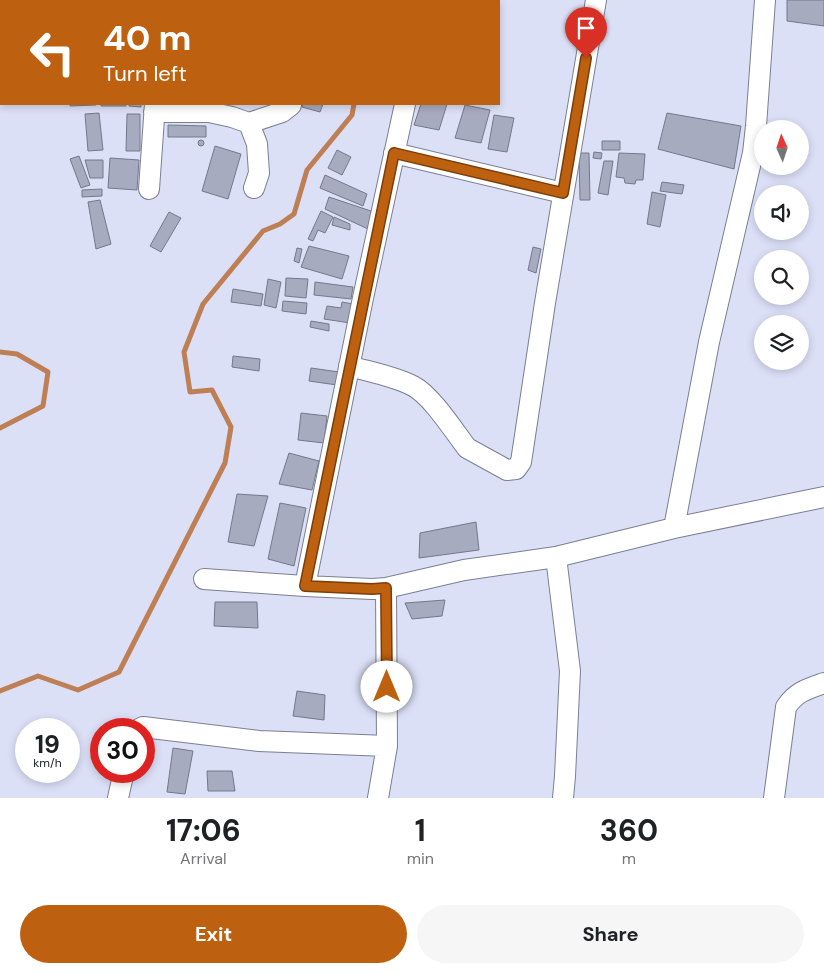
<!DOCTYPE html>
<html lang="en">
<head>
<meta charset="utf-8">
<style>
	body { margin:0; font-family:"DM Sans",sans-serif; background:#f6f6f6; color:#202124; height:100vh; display:flex; flex-direction:column; font-size:19px; white-space:nowrap }
	* { box-sizing:border-box; margin:0 }
	p { font-size:16px; color:#757577 }
	.icon { flex:none; width:28px; height:28px; fill:none; stroke:currentColor; stroke-width:2; stroke-linecap:round; stroke-linejoin:round }
	.map { position:relative; height:798px; overflow:hidden }
	.panel { display:flex; flex-direction:column; background:#fff; flex:1 }
	.panel>* { flex:none }
	.hud { position:absolute; left:0px; top:0px; width:500px; height:105px; box-shadow:0 2px 8px #0003; background:#bd600f; color:#fff; overflow:hidden }
	.needle { width:32px; rotate:357deg }
	.fabs { position:absolute; left:754px; top:120px; display:grid; gap:10px }
	.fabs a { display:grid; place-items:center; width:55px; height:55px; border-radius:50%; background:#fff; box-shadow:0 2px 8px #0003; font-size:25px }
	.speed { position:absolute; left:15px; top:718px; display:flex; gap:10px; font-size:25px; font-weight:700; text-align:center }
	.speed>* { display:grid; place-content:center; width:65px; height:65px; border-radius:50%; background:#fff; box-shadow:0 2px 8px #0003; line-height:1 }
	.speed small { font-size:12px; font-weight:400 }
	.speed .limit { border:8px solid #d22; background:#fff; color:#111 }
	.pin { position:absolute; display:grid; place-items:center; width:42px; height:42px; color:#fff; margin:-51px -21px; border-radius:50% 50% 50% 0; rotate:-45deg; box-shadow:0 0 5px #0007 }
	.pin .icon { rotate:45deg }
	.me { position:absolute; width:55px; margin:-28px; rotate:0deg; stroke-linejoin:round; filter:drop-shadow(0 0 4px #0008) }
	.turn { display:flex; align-items:center; gap:18px; height:105px; padding:0 20px; font-size:22px }
	.turn .icon { width:65px; height:65px; stroke-width:2.5 }
	.turn b { display:block; font-size:35px; line-height:42px }
	.eta { display:flex; justify-content:space-evenly; align-items:center; height:85px; text-align:center }
	.eta b { font-size:30px; font-weight:700; line-height:35px }
	.button { display:flex; gap:10px; margin-top:auto; padding:10px 20px }
	.button a { flex:1; height:58px; border-radius:30px; background:#bd600f; color:#fff; font-size:20px; font-weight:700; line-height:58px; text-align:center }
	.button a+a { background:#f6f6f6; color:#202124 }
	.map>svg:first-child { display:block }
	.lines { fill:none; stroke-linecap:round; stroke-linejoin:round }
	.stream { stroke:#bf7f55; stroke-width:5 }
	.building { fill:#a6abc0; stroke:#74788c }
	.street-casing { stroke:#7a7f93; stroke-width:22 }
	.street { stroke:#fff; stroke-width:20 }
	.route-casing { stroke:#7b3e0a; stroke-width:12 }
	.route { stroke:#bd600f; stroke-width:9 }
</style>
</head>
<body>
<div class="map">
<svg width="824" height="798" viewBox="0 0 824 798">
	<rect width="100%" height="100%" fill="#dbe0f7"/>
	<g class="lines">
		<path class="stream" d="M376 1V0
			M0 352 17 354 48 372 43 406 0 428
			M0 691 38 676 78 690 119 672 225 463 231 427 212 390 190 392 184 352 203 304 263 231 280 224 294 214 307 170 352 115 354 104"/>
	</g>
	<path class="building" d="M258 0H276L277 1H258Z
		M787 0H824V26L787 21Z
		M70 104H96V105L70 106Z
		M101 104H126V106H101Z
		M129 104H141V107L129 106Z
		M303 104H323L320 112 302 107Z
		M421 104H447L439 130 414 125Z
		M465 105 490 110 481 143 455 138Z
		M99 113 103 150 88 151 85 114Z
		M667 113 741 126 734 169 658 149Z
		M127 114H140V151H126Z
		M494 115 514 118 507 152 488 149Z
		M168 125 206 126V137H168Z
		M198 143a3 3 0 1 1 6 0a3 3 0 1 1-6 0Z
		M602 141H620V150H602Z
		M215 146 241 154 228 199 202 191Z
		M337 150 351 157 342 175 328 168Z
		M594 152 602 153 601 159 593 158Z
		M579 153H589L590 200H580Z
		M619 153 645 154 643 180H636L635 184 625 183 624 178 616 177Z
		M79 156 90 185 81 188 70 159Z
		M110 158 139 160 137 190 108 188Z
		M85 160H103V178H90Z
		M604 161H613L608 195 598 193Z
		M325 175 367 194 363 206 320 188Z
		M662 182 684 185 682 194 660 191Z
		M102 189V196L82 197V190Z
		M652 192 666 195 660 227 647 224Z
		M329 197 374 212 368 229 325 209Z
		M100 200 111 244 96 249 88 202Z
		M321 211 333 217 325 233 318 230 313 241 308 239Z
		M169 212 181 218 161 252 150 246Z
		M334 217 350 224V230L332 225Z
		M309 246 349 256 342 279 301 267Z
		M533 247 541 249 536 273 528 270Z
		M297 248 302 249 299 263 294 261Z
		M286 278 308 279 306 298 285 296Z
		M268 279 281 282 276 308 264 305Z
		M315 282 353 287 351 299 314 295Z
		M233 289 263 294 261 306 231 302Z
		M283 301 307 303 306 314 282 311Z
		M342 302 353 304 350 323 324 319 327 306 341 308Z
		M311 321 329 324V331L310 327Z
		M233 356 260 359 259 371 232 367Z
		M311 368 339 372 337 385 309 381Z
		M301 413 327 416 324 443 298 440Z
		M289 453 319 461 312 490 279 484Z
		M237 494 268 496 254 546 228 542Z
		M280 503 306 508 294 566 268 559Z
		M476 522 479 550 419 558 420 533Z
		M445 600 442 616 412 619 405 603Z
		M215 602H257L258 628 214 626Z
		M297 691 325 695 324 720 293 716Z
		M173 748 193 751 185 794 167 792Z
		M207 771H232L235 791H208Z"/>
	<g class="lines">
		<g class="street-casing">
			<path id="street" d="M420 0V1
				M155 1 157 0
				M154 112H209L232 117 249 123 282 112 291 105
				M249 123 257 144 259 173 254 188
				M394 153 563 193
				M149 189 155 104
				M349 366C370 372 394 376 413 386 431 395 454 431 467 448L507 470 516 469 521 462 545 303 596 0
				M674 528 709 342 753 153 756 126 765 0
				M556 557 570 671 565 776 563 798
				M204 579 305 586 372 589 386 588 464 570 556 557 674 528 824 497
				M305 586 363 298 405 104
				M139 729 143 727 259 741 387 746
				M118 798 124 771
				M378 798 387 746 386 588
				M774 798 786 707C796 692 807 689 824 683"/>
		</g>
		<use href="#street" class="street"/>
	</g>
	<g class="lines">
		<g class="route-casing">
			<path id="route" d="M387 687 386 588 372 589 305 586 394 153 563 193 586 58"/>
		</g>
		<use href="#route" class="route"/>
	</g>
</svg>
<div class="fabs">
<a><svg class="needle" viewBox="-14 -14 28 28"><path d="M0-13l5 13h-10z" fill="#e53935"/><path d="M0 13l5-13h-10z" fill="#757577"/></svg></a>
<a><svg class="icon" aria-label="sound" viewBox="0 0 24 24"><path d="M4 9h4l5-4v14l-5-4H4zM17 9q2 3 0 6"/></svg></a>
<a><svg class="icon" aria-label="search" viewBox="0 0 24 24"><circle cx="10" cy="10" r="6"/><path d="M15 15l6 6"/></svg></a>
<a><svg class="icon" aria-label="layers" viewBox="0 0 24 24"><path d="M12 4l9 5-9 5-9-5zM3 14l9 5 9-5"/></svg></a>
</div>
<div class="speed"><div>19<small>km/h</small></div><div class="limit">30</div></div>
<div class="pin" style="left:586px;top:58px;background:#d93025"><svg class="icon" aria-label="arrive" viewBox="0 0 24 24"><path d="M6 21V4h12l-3 4 3 4H6"/></svg></div>
<svg class="me" style="left:387px;top:687px" viewBox="-20 -20 40 40"><circle r="19" fill="#fff"/><path d="M0-13L10 11 0 6-10 11z" fill="#bd600f"/></svg>
<div class="hud">
<div class="turn"><svg class="icon" aria-label="left" viewBox="0 0 24 24"><path d="M17 20v-9H6M10 6l-5 5 5 5"/></svg><div><b>40 m</b>Turn left</div></div>
</div>
</div>
<section class="panel">
<div class="eta">
<div><b>17:06</b><p>Arrival</p></div>
<div><b>1</b><p>min</p></div>
<div><b>360</b><p>m</p></div>
</div>
<div class="button"><a>Exit</a><a>Share</a></div>
</section>
</body>
</html>
